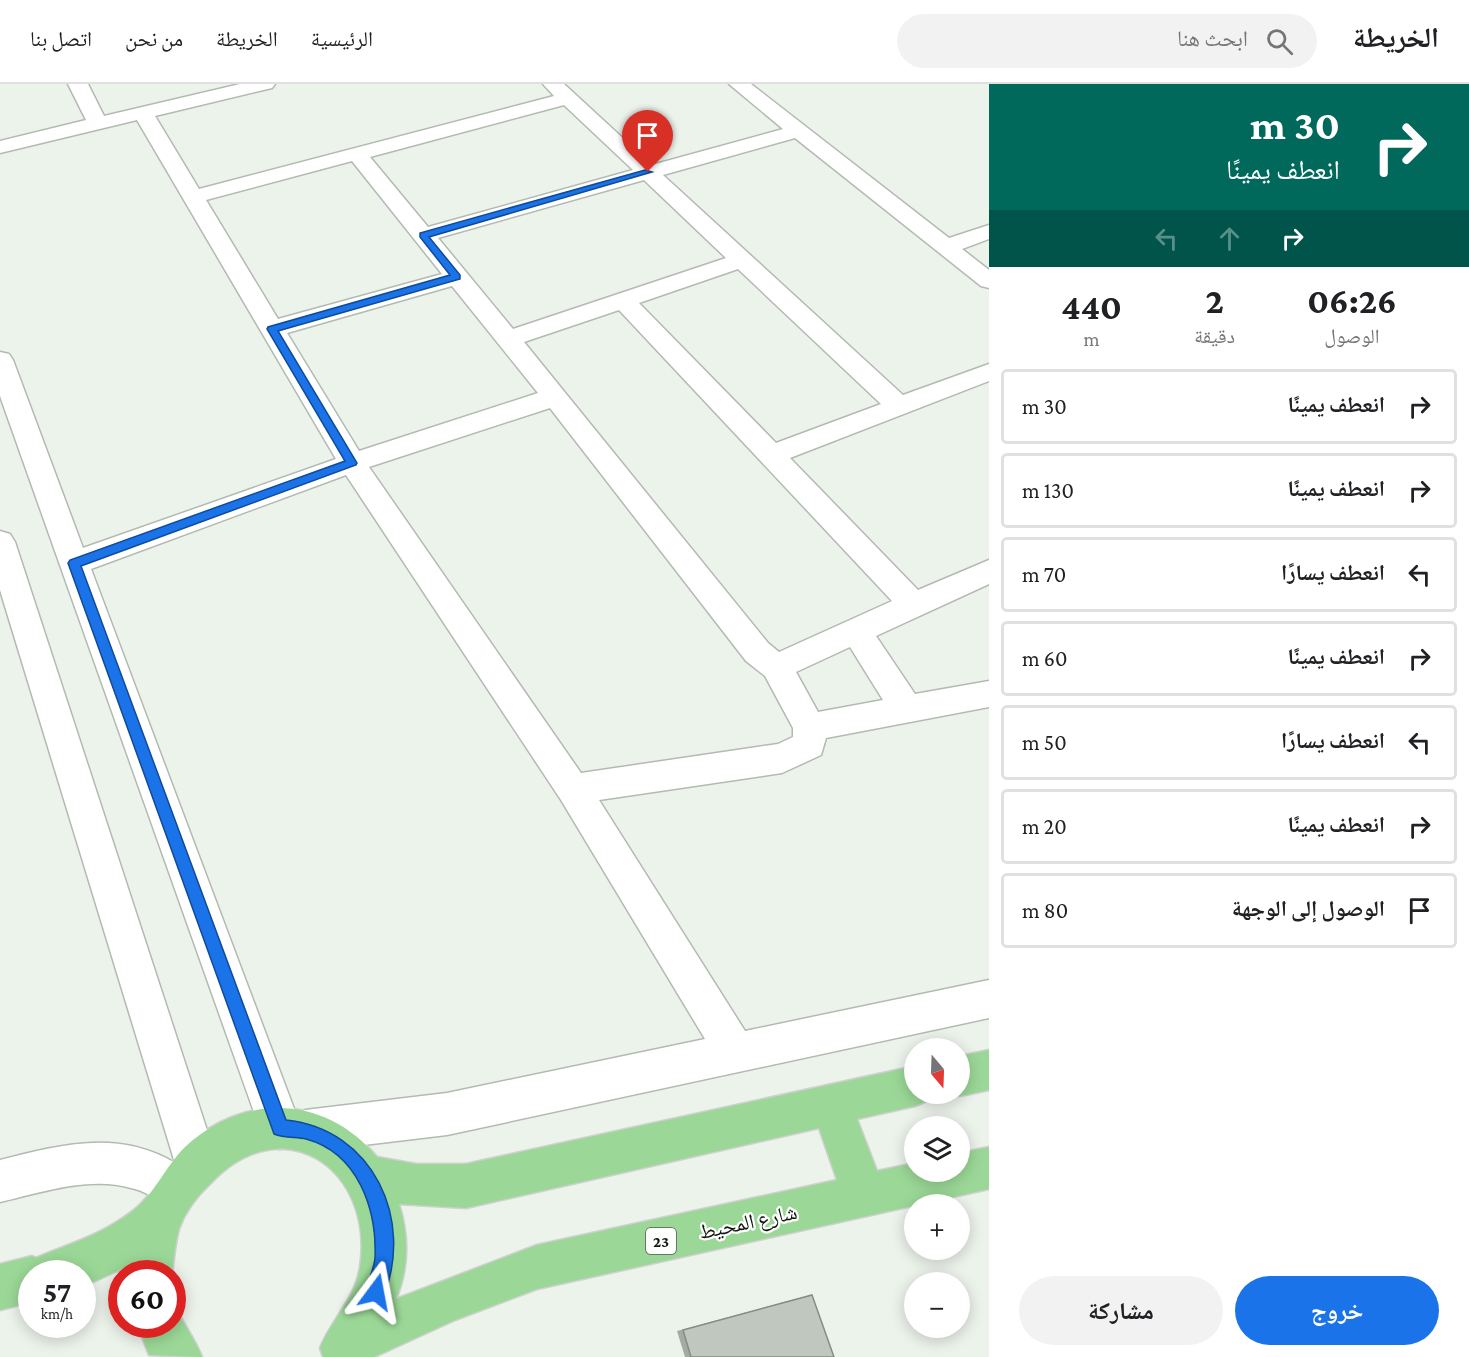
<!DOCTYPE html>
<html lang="ar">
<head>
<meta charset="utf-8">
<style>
	body { margin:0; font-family:"Crimson Pro","Noto Naskh Arabic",serif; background:#f2f2f2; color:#202124; direction:rtl; height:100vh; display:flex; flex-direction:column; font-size:22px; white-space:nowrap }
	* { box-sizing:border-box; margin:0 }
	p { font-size:20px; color:#757577 }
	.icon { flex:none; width:33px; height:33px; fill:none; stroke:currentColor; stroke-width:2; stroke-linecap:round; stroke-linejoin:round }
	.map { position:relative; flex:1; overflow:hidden; direction:ltr }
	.details { display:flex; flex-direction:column; background:#fff; width:480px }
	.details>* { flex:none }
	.top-card { background:#00695c; color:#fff; overflow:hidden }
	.needle { width:39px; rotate:161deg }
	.tools { position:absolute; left:904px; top:954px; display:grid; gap:12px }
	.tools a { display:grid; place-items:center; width:66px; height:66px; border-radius:50%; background:#fff; box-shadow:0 3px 15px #0003; font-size:30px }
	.speed { position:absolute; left:18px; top:1176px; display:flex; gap:12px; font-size:30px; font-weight:700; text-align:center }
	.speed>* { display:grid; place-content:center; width:78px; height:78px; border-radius:50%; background:#fff; box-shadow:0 3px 15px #0003; line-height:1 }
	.speed small { font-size:15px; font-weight:400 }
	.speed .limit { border:9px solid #d22; background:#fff; color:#111 }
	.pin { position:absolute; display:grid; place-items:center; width:51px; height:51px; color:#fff; margin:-62px -26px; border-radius:50% 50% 50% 0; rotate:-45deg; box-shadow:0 0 6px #0007 }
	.pin .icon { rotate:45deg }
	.me { position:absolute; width:66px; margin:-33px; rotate:13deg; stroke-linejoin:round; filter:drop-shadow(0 0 4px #0008) }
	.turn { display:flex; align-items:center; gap:21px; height:126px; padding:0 30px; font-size:27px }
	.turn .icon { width:78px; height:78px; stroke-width:2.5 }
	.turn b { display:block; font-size:42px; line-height:51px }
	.lanes { display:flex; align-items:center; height:57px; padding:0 30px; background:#0003; justify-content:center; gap:30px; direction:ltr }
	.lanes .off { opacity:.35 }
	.eta { display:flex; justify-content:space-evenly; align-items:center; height:102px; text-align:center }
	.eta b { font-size:36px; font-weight:700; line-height:42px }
	.button { display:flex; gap:12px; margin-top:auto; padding:12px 30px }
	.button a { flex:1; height:69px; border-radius:36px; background:#1a73e8; color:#fff; font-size:24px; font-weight:700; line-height:69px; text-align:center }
	.button a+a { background:#f2f2f2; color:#202124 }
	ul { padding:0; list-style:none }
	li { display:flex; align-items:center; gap:18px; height:75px; margin:0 12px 9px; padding:0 18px; border:3px solid #e0e0e0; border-radius:6px }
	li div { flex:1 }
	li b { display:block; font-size:22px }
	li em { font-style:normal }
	header { display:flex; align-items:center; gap:36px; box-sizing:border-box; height:84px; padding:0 30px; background:#fff; border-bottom:2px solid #e0e0e0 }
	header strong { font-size:28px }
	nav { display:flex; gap:33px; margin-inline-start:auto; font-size:21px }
	.search { width:420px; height:54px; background:#f2f2f2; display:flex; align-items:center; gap:15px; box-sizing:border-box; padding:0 21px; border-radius:33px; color:#757577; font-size:22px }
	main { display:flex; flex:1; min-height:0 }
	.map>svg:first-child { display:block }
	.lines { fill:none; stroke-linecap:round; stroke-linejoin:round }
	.minor-casing { stroke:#b3bab2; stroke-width:3 }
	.major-casing { stroke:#cfd0cf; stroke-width:3 }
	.minor { fill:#fff; fill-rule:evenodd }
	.major { fill:#9bd897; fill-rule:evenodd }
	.wall { fill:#a5aba4 }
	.building { fill:#c0c7bf; stroke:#868b86; stroke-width:1.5 }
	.route { fill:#1a73e8; stroke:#114b97; stroke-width:1.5 }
	.labels { text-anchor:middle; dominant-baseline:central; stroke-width:4.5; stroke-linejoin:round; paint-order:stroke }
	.shield { fill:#fcfffc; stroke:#585a58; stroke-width:1.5 }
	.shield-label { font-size:16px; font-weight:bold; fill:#111311 }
	.near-street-label { font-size:21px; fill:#111311; stroke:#fcfffc }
</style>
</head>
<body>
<header>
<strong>الخريطة</strong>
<div class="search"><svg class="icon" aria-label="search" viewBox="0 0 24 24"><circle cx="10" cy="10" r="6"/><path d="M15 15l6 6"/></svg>ابحث هنا</div>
<nav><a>الرئيسية</a><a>الخريطة</a><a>من نحن</a><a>اتصل بنا</a></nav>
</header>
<main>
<section class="details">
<div class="top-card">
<div class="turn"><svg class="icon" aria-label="right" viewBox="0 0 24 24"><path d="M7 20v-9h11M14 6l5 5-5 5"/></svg><div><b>30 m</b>انعطف يمينًا</div></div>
<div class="lanes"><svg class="icon off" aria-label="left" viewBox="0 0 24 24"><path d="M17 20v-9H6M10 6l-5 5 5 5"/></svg><svg class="icon off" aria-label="ahead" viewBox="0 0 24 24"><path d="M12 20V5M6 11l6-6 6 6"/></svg><svg class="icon" aria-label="right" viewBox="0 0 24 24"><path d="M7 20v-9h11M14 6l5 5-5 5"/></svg></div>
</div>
<div class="eta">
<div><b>06:26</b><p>الوصول</p></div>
<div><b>2</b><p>دقيقة</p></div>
<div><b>440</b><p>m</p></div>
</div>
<ul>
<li><svg class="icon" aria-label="right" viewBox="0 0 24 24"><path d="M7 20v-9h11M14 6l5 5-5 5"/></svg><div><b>انعطف يمينًا</b></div><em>30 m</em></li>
<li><svg class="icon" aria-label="right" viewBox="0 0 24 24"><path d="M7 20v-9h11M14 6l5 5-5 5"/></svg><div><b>انعطف يمينًا</b></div><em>130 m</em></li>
<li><svg class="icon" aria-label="left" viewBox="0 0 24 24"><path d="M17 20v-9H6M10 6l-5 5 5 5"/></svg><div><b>انعطف يسارًا</b></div><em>70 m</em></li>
<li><svg class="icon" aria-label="right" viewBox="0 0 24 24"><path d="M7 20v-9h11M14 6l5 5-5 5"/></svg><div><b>انعطف يمينًا</b></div><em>60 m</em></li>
<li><svg class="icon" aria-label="left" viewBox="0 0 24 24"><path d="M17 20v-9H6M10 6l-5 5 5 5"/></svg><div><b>انعطف يسارًا</b></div><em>50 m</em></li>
<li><svg class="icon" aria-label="right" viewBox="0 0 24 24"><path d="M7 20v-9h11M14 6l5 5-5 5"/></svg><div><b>انعطف يمينًا</b></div><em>20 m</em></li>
<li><svg class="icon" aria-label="arrive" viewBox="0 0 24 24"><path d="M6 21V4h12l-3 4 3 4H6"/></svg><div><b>الوصول إلى الوجهة</b></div><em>80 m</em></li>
</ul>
<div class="button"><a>خروج</a><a>مشاركة</a></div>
</section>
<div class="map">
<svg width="989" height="1273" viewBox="0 0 989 1273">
	<rect width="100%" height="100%" fill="#ecf3eb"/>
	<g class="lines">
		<g class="minor-casing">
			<path id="minor" d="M68 0H88L104 32 240 0H275L272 4 155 32 199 105 554 12 543 0H564L652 81 783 45 729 0H751L949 154 989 141V155L962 165 989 186V204L981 202 795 54 663 91 903 311 989 280V297L790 374 918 506 989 476V500L876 552 915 610 989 597V623L826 654 821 671 782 689 599 716 745 947 989 896V934L447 1051 305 1068 290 1061 280 1065 265 1059 0 312V268L9 270 13 276 83 464 336 375 137 36 0 69V57L86 36ZM564 21 633 86 428 143 370 73ZM352 77 442 190 278 235 206 116ZM644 96 726 174 513 245 438 154ZM738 185 881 320 776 359 639 219ZM452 202 538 309 359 367 287 249ZM619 226 892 517 779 568 768 559 524 258ZM550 324 746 577 765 592 793 644V653L778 660 581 689 369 383ZM346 391 561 716 705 955 447 1009 305 1026 296 1030 91 485ZM850 563 883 616 818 628 796 588Z
				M0 447 10 450 15 458 218 1080 212 1095 197 1101 192 1119 177 1126C163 1120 150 1109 135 1105 91 1091 43 1108 0 1118V1076C60 1061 118 1045 175 1079L0 506Z"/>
		</g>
		<g class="major-casing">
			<path id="major" d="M989 966V1006L960 1012 953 1010H960V972Z
				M915 982V1010H932L929 1016 915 1022 857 1035 877 1087 915 1079V1088H960V1069L989 1063V1105L537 1205 455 1236 374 1273H323L320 1264C331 1236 355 1215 360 1183 375 1086 284 1021 210 1100 197 1112 185 1128 179 1145 175 1159 174 1175 172 1190H128V1182L82 1203V1190H32V1218L0 1226V1180L32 1172 36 1174C73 1158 100 1152 134 1126 155 1109 165 1083 185 1063 244 1008 326 1011 377 1073L416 1080H466ZM819 1044 837 1096 537 1161 396 1215C409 1184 409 1152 399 1120L466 1124Z
				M172 1222 176 1224C184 1241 195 1255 202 1273L149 1271 137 1240H172Z"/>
		</g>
		<use href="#minor" class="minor"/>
		<use href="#major" class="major"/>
	</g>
	<path class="wall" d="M803 1213 834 1273H685L677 1247Z"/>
	<path class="building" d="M812 1211 834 1273H691L683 1246Z"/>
	<path class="route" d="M645 86 652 88 429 153 460 191V195L278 247 357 379 356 381 81 482 286 1036C373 1045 415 1136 383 1214L376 1217 370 1214C364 1201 374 1187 375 1174 377 1125 358 1069 306 1055 295 1053 284 1054 274 1050L68 479 70 476 345 377 267 245 268 243 450 191 420 153V149Z"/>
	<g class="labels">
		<rect class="shield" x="646" y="1144" width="30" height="26" rx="4.5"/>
		<g class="shield-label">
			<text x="661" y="1157">23</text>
		</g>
		<g class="near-street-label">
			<text transform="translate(748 1138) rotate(-12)">شارع المحيط</text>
		</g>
	</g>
</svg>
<div class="tools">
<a><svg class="needle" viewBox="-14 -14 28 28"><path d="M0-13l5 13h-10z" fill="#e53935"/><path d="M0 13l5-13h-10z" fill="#757577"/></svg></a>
<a><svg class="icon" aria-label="layers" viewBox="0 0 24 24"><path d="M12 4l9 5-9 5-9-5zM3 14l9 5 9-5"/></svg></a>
<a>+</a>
<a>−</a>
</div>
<div class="speed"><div>57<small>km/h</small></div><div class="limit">60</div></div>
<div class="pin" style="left:648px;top:88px;background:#d93025"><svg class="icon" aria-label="arrive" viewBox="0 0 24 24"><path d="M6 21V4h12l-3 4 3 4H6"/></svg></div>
<svg class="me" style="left:376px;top:1208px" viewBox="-20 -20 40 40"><path d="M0-17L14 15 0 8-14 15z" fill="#1a73e8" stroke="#fff" stroke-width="4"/></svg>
</div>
</main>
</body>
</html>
